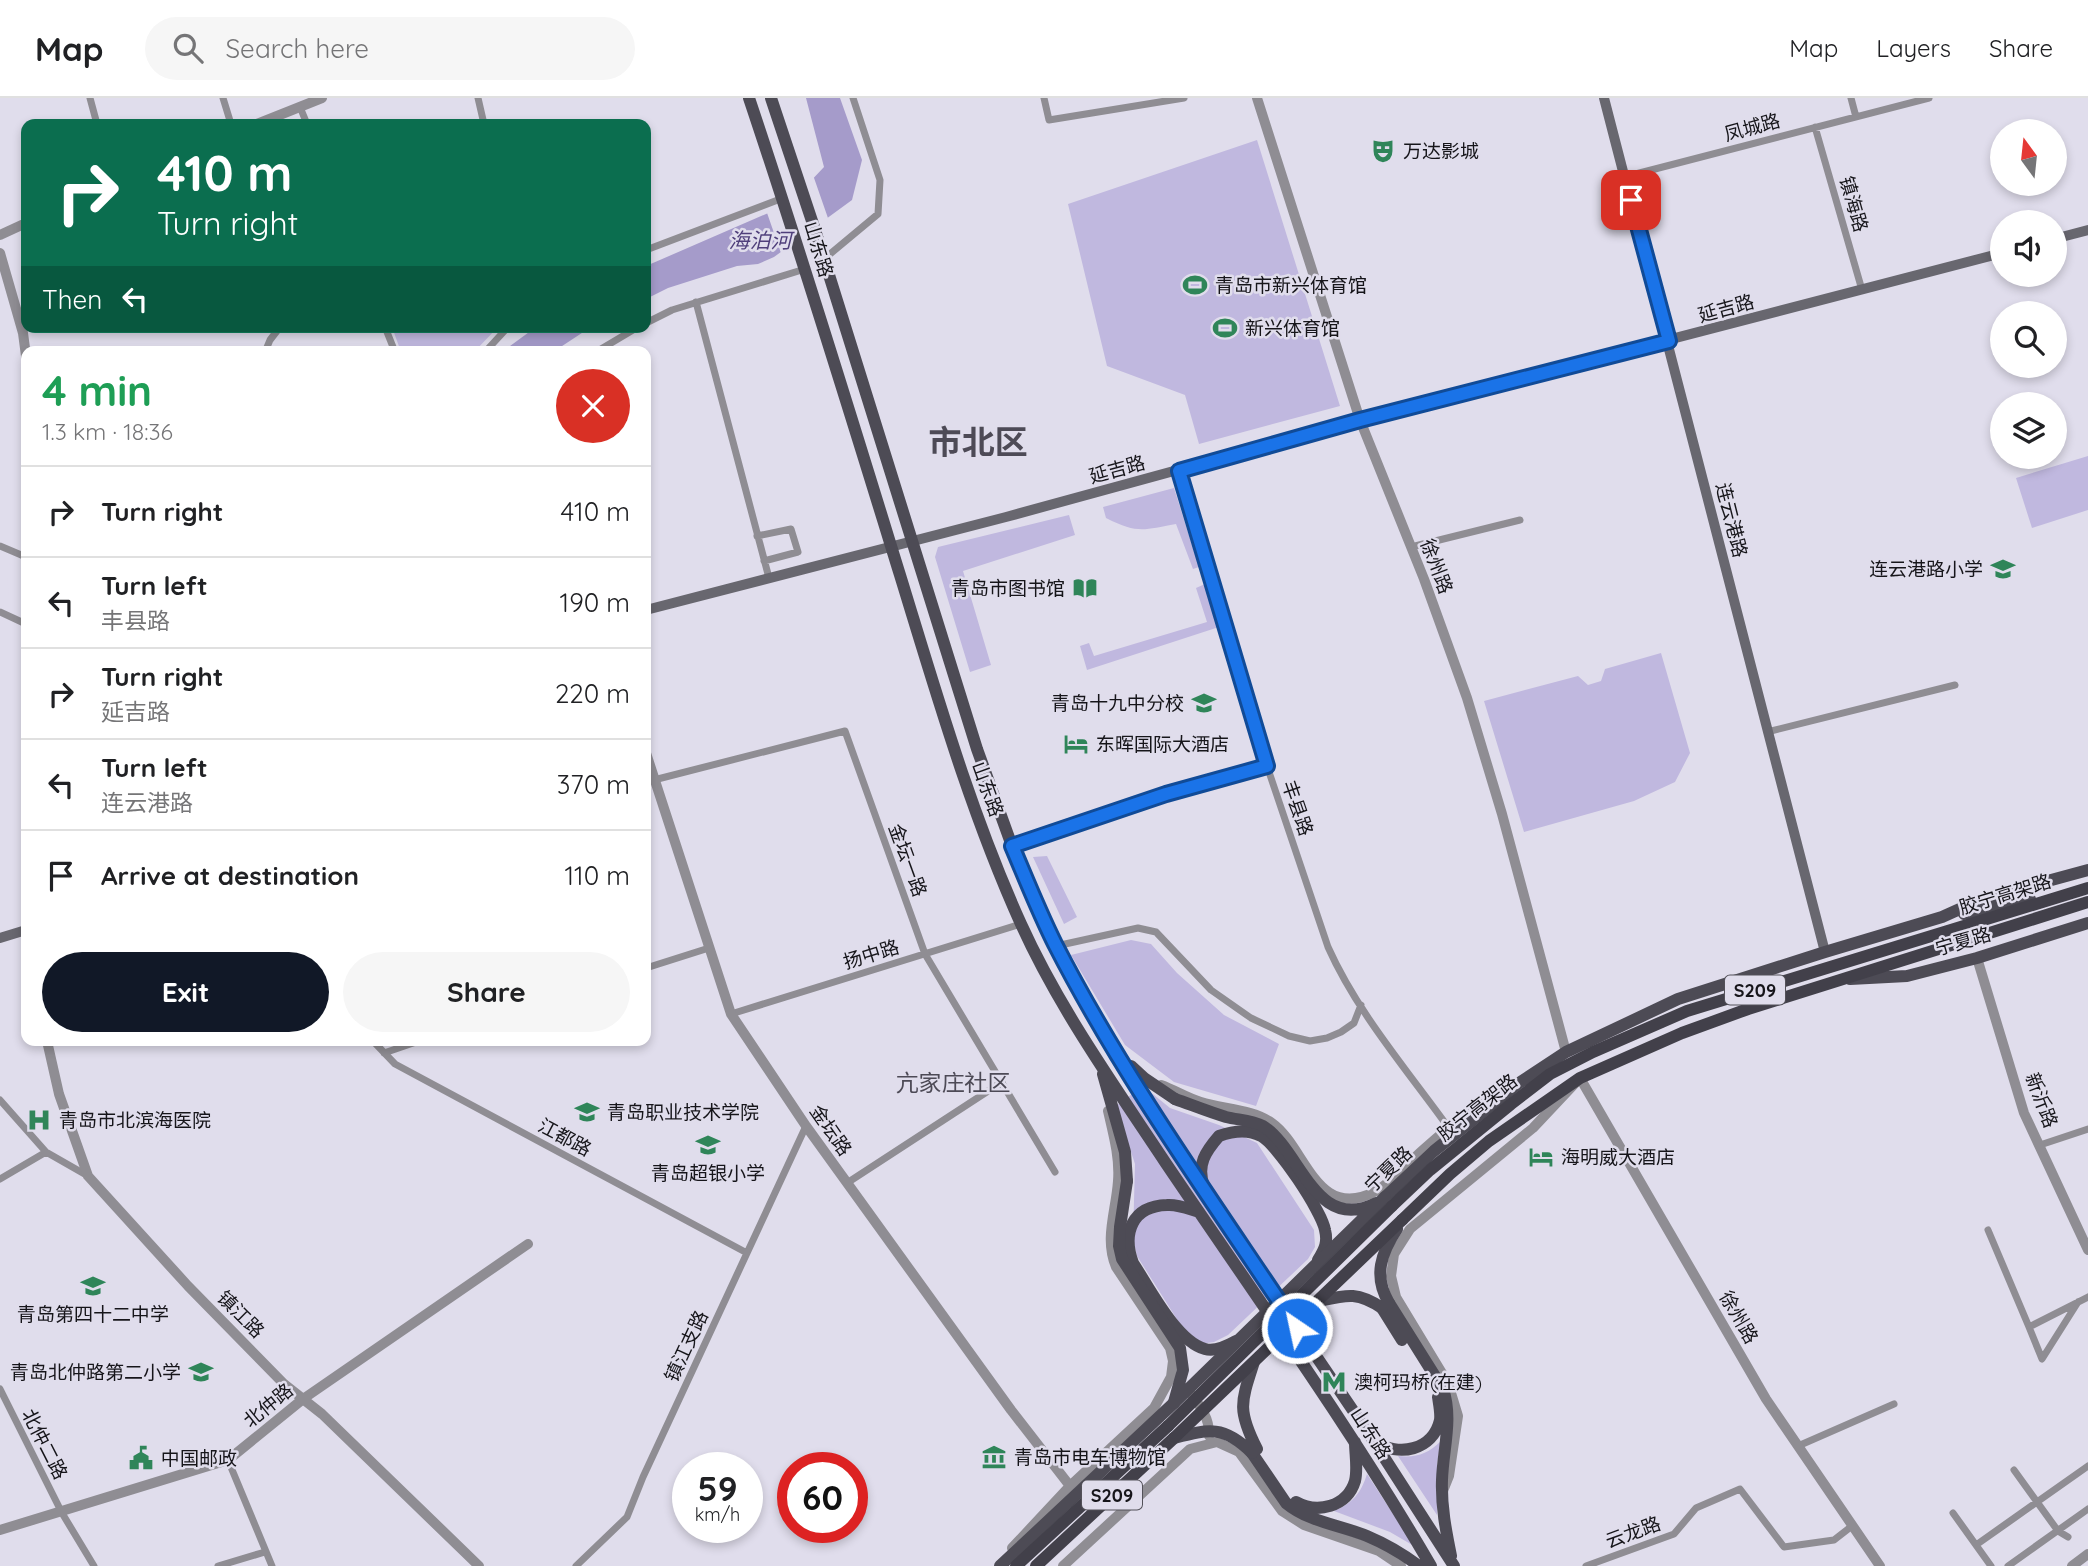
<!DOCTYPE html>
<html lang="en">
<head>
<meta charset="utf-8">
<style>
	body { margin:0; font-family:Quicksand,"Noto Sans SC",sans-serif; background:#f6f6f6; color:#202124; height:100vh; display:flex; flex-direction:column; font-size:26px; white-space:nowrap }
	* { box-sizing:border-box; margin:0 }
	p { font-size:23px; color:#757577 }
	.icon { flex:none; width:38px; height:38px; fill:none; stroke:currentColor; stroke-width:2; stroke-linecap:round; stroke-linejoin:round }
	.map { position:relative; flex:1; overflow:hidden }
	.details { position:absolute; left:21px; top:248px; width:630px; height:700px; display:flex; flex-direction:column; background:#fff; border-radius:14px; box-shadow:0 4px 10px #0003 }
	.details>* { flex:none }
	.hud { position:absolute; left:21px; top:21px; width:630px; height:214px; border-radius:14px; box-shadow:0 4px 10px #0003; background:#0b6e4f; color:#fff; overflow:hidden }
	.needle { width:46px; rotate:345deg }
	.buttons { position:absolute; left:1990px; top:21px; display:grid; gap:14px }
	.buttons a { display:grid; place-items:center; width:77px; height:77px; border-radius:50%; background:#fff; box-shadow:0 4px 10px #0003; font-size:35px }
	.speed { position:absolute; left:672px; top:1354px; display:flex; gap:14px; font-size:35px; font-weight:700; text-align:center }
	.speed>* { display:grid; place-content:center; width:91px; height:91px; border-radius:50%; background:#fff; box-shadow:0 4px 10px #0003; line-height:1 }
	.speed small { font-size:18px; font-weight:400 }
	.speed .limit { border:10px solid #d22; background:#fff; color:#111 }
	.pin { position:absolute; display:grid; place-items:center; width:60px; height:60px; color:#fff; margin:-30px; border-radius:14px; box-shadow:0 4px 10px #0006 }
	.me { position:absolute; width:77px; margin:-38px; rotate:326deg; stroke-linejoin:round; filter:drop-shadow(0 0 5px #0008) }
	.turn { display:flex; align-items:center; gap:24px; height:147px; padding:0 21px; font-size:32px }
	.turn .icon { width:91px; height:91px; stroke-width:2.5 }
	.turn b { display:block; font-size:49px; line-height:60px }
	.then { display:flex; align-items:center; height:66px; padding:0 21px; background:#0003; gap:14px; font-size:26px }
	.round { display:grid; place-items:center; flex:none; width:74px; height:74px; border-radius:37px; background:#f6f6f6 }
	.overview { display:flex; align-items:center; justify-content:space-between; height:119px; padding:0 21px }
	h1 { font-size:42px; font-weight:800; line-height:52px; color:#1e9e55 }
	.cta { display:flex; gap:14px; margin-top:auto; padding:14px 21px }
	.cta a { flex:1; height:80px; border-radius:42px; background:#111827; color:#fff; font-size:28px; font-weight:800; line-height:80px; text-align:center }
	.cta a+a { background:#f6f6f6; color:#202124 }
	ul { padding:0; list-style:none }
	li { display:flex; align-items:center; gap:21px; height:91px; padding:0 21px; border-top:2px solid #e0e0e0 }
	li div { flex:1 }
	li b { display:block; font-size:26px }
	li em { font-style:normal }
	header { display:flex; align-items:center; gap:42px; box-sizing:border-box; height:98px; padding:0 35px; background:#fff; border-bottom:2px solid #e0e0e0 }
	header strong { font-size:33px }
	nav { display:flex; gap:38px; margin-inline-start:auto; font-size:24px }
	.search { width:490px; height:63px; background:#f6f6f6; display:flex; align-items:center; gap:18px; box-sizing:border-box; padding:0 24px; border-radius:38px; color:#757577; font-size:26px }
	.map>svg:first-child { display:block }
	.green { fill:#c0b8df }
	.water { fill:#a59bca }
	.pier { fill:#e0ddec }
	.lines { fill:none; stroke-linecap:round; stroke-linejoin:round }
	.minor { stroke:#8f8d93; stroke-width:7 }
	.tertiary { stroke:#8f8d93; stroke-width:10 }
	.secondary { stroke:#68676f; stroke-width:10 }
	.primary { stroke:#4d4b55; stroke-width:12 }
	.trunk { stroke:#42404a; stroke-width:12 }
	.primary-bridge { stroke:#4d4b55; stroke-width:12 }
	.trunk-bridge { stroke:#42404a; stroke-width:12 }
	.route-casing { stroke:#114b97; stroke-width:18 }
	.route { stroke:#1a73e8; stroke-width:12 }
	.labels { text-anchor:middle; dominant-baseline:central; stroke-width:5; stroke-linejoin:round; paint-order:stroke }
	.shield { fill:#e0ddec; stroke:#535159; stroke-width:2 }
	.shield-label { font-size:18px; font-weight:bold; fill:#16151a }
	.street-label { font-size:19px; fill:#16151a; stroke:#e0ddec }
	.poi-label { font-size:19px; fill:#16151a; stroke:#e0ddec; text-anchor:start }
	.water-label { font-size:21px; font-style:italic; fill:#4f3f7b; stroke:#e0ddec }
	.quarter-label { font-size:23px; fill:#4d4a56; stroke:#e0ddec }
	.town-label { font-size:33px; font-weight:bold; fill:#4d4a56; stroke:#e0ddec }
</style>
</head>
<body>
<header>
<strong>Map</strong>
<div class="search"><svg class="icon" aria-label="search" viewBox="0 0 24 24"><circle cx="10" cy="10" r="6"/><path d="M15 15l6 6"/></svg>Search here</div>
<nav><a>Map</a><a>Layers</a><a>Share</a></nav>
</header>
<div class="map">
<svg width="2088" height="1468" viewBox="0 0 2088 1468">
	<rect width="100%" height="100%" fill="#e0ddec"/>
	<path class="green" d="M1257 42 1340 308 1199 346 1185 297 1107 268 1068 106Z
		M392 229H498L474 254H401Z
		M2088 358V412L2032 430 2016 380Z
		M1174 390 1199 469 1193 471 1176 426C1143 432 1138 436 1106 420L1103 409Z
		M1069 417 1075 437 963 473 991 567 970 574 935 459 938 449Z
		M1205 486 1219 529 1087 572 1080 548 1089 545 1094 558 1207 524 1196 490Z
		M1661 555 1690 655 1675 684 1634 703 1524 734 1484 603 1578 578 1588 587 1601 583 1605 571Z
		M1047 758 1077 819 1064 826 1033 759Z
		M1131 842 1151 846 1177 875 1224 917 1279 946 1256 1008 1174 984 1125 947 1071 857Z
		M1143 988 1170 1010 1219 1027 1257 1045 1314 1132 1315 1149 1308 1161 1228 1237 1214 1244 1200 1246 1185 1234 1137 1158 1133 1140 1135 1066 1116 1008Z
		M1441 1343 1437 1366V1417L1398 1358C1416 1360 1428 1356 1441 1343Z
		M1367 1376 1414 1448 1390 1434 1334 1413C1353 1405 1361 1395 1367 1376Z"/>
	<path class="water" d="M806 0H840L862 62 852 102 774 159 758 166 737 168 668 190 646 201V168L789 106 824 69Z
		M536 229H591L553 254H502Z"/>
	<path class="pier" d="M813 77 829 123 781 155 766 112 787 103Z
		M7 465 26 473V520L9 512Z"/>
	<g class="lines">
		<path class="minor" d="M90 0 97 26
			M223 0 231 26
			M478 0 484 26
			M1044 0 1049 22 1184 0
			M1851 0 1856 19
			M300 9 307 26
			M1815 29 1862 192
			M1624 79 1929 0
			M646 152 783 100
			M824 161 878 116 880 82 853 0
			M696 204 769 480
			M646 225 672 212 805 171
			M385 229 395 254
			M265 254 270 242 280 229
			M485 254 508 229
			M596 254 638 229
			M1179 373 1267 668 1328 849C1357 914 1407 972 1448 1029
			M757 438 791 431 798 454 764 463
			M0 448 26 459
			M1411 449 1520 422
			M0 514 26 526
			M1767 634 1955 587
			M646 684 845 633 925 856 1055 1074
			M1012 748 1166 696 1267 668
			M1056 848 1138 830 1156 834 1211 892 1251 920 1289 938 1310 943 1327 940 1341 934 1354 925 1361 907
			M646 870 709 850
			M731 916 1021 826
			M373 943 395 966 747 1155
			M384 955 419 943
			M0 1002 46 1054 88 1078
			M2040 1047 2088 1031
			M0 1081 46 1054
			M847 1085 1002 984
			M1988 1132 2029 1229
			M2078 1204 2042 1261 2029 1229 2088 1199
			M0 1291 62 1415 94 1468
			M1798 1348 1894 1306
			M228 1362 272 1468
			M2014 1372 2058 1433 2068 1439
			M1953 1415 1991 1468
			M1976 1447 2088 1368
			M218 1468 265 1454
			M576 1468 627 1419 643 1379 806 1028
			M1586 1468 1674 1436 1696 1410 1740 1391 1784 1449 1834 1442 1852 1428
			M2008 1468 2088 1411"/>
		<path class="tertiary" d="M1257 0 1360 322 1424 481 1467 600 1502 716 1566 954
			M257 26 322 0
			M0 137 26 125
			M0 155 23 235 26 258
			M646 655 731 916 806 1028 1011 1312 1070 1388
			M1977 860 2024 1015 2088 1152
			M47 943 59 996 88 1078 188 1188 284 1286 322 1316 479 1468
			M1161 987C1175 992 1187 1000 1201 1004 1223 1011 1253 1011 1272 1025 1306 1049 1316 1125 1376 1093 1391 1085 1410 1063 1424 1051 1452 1026 1481 1003 1513 984
			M1191 1296C1201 1309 1210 1321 1209 1338
			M1443 1393 1449 1378 1458 1318 1448 1285 1396 1199 1391 1178 1394 1156 1410 1131 1533 1030 1580 980 1766 1301 1880 1468
			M0 1432 228 1362 303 1301 528 1146
			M1012 1450 1070 1388 1154 1310 1171 1279 1173 1263 1170 1250 1116 1169C1104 1141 1116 1113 1118 1083 1120 1060 1113 1035 1108 1013
			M1063 1468 1190 1351 1217 1344 1239 1354 1282 1413 1304 1427 1379 1453 1401 1468
			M2072 1468 2088 1456"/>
		<path class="secondary" d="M1604 0 1825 854
			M2054 141 2088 132
			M646 512 1006 419 1360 322 2002 155
			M0 840 26 832"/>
		<path class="primary" d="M749 0C802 158 851 318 900 477 936 594 970 713 1021 826 1059 910 1114 987 1165 1064 1255 1197 1350 1329 1431 1468
			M771 0 815 132 977 651 1012 748 1041 818 1117 955 1200 1087 1371 1339 1454 1468
			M1964 816 2030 801
			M1850 881 1907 878 1977 860 2088 825
			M1131 968 1144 980 1175 1001
			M1103 976 1125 1054 1127 1083
			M1204 1088C1196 1067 1206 1053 1219 1038 1233 1033 1248 1031 1261 1038 1277 1046 1322 1114 1325 1132 1328 1144 1325 1151 1318 1162
			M1385 1099 1434 1053 1519 985 1566 954 1678 901 1825 854 1942 819 1982 801 2088 772
			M1199 1114C1189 1111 1178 1106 1167 1107 1132 1108 1122 1135 1133 1165 1149 1189 1176 1243 1205 1251 1215 1254 1227 1248 1236 1243
			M1389 1205 1443 1291C1453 1321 1443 1351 1442 1382 1441 1408 1446 1433 1451 1458
			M1382 1210 1402 1242
			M1375 1343C1398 1360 1433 1352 1440 1322 1441 1315 1439 1306 1438 1299
			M1252 1355 1286 1405C1309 1424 1340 1427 1367 1438 1386 1446 1403 1456 1419 1468
			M1296 1404C1317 1416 1347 1409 1355 1383 1358 1371 1355 1356 1355 1344
			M1000 1468 1174 1305"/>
		<path class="trunk" d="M1392 1108 1430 1072 1511 1006 1550 976 1593 954 1687 913 2088 790
			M1402 1122 1450 1076 1489 1043 1580 980 1682 935 1748 911 2088 804
			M1016 1468 1168 1328
			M1036 1468 1174 1340"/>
		<path class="primary-bridge" d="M1175 1001C1192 1007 1209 1014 1226 1019 1238 1022 1252 1022 1263 1028 1301 1052 1315 1136 1376 1105
			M1127 1083 1120 1129 1119 1148 1122 1161 1180 1250 1183 1272 1174 1304
			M1319 1203C1346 1197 1357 1193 1382 1210
			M1389 1205C1373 1178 1381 1155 1397 1131
			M1254 1264C1241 1304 1237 1312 1257 1351
			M1174 1305 1385 1099
			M1174 1340C1209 1331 1224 1327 1252 1355"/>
		<path class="trunk-bridge" d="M1168 1328 1392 1108
			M1174 1340 1402 1122"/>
	</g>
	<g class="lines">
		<g class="route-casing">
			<path id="route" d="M1297 1230C1214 1105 1123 979 1055 846 1039 814 1026 781 1012 748L1166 696 1267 668 1179 373 1360 322 1669 243 1631 102"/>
		</g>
		<use href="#route" class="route"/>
	</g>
	<defs>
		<g id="theatre-bare" transform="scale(1.89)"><path d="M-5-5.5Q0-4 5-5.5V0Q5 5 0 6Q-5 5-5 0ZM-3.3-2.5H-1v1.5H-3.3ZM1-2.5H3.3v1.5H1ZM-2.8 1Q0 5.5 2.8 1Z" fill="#2f8559" stroke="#e0ddec" stroke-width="2.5" paint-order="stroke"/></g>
		<g id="stadium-bare" transform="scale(1.89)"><path d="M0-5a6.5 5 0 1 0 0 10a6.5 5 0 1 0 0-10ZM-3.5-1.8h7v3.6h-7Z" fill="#2f8559" stroke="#e0ddec" stroke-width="2.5" paint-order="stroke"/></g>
		<g id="school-bare" transform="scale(1.89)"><path d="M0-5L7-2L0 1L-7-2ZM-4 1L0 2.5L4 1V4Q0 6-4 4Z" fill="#2f8559" stroke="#e0ddec" stroke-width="2.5" paint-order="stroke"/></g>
		<g id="library-bare" transform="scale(1.89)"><path d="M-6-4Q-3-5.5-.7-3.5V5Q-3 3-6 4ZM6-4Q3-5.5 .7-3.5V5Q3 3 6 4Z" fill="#2f8559" stroke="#e0ddec" stroke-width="2.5" paint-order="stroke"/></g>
		<g id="hotel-bare" transform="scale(1.89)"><path d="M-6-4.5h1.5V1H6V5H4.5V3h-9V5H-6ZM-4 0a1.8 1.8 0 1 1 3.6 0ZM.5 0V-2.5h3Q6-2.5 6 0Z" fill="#2f8559" stroke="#e0ddec" stroke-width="2.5" paint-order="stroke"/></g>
		<g id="hospital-bare" transform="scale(1.89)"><path d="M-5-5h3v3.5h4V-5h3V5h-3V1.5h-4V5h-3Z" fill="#2f8559" stroke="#e0ddec" stroke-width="2.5" paint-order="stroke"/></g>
		<g id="metro-bare" transform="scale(1.89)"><path d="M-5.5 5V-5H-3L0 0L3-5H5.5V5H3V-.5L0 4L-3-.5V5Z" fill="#2f8559" stroke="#e0ddec" stroke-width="2.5" paint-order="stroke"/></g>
		<g id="museum-bare" transform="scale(1.89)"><path d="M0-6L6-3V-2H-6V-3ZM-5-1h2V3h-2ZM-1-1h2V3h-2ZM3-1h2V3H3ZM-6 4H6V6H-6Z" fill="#2f8559" stroke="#e0ddec" stroke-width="2.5" paint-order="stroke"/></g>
		<g id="civic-bare" transform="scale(1.89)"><path d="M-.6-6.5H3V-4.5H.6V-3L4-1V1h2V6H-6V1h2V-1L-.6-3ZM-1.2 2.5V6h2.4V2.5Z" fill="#2f8559" stroke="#e0ddec" stroke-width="2.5" paint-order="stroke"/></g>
	</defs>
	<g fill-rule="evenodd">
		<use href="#theatre-bare" x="1383" y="53"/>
		<use href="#stadium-bare" x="1195" y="187"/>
		<use href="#stadium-bare" x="1225" y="230"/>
		<use href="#school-bare" x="2003" y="471"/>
		<use href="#library-bare" x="1085" y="490"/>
		<use href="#school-bare" x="1204" y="605"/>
		<use href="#hotel-bare" x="1076" y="646"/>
		<use href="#school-bare" x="587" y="1014"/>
		<use href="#hospital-bare" x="39" y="1022"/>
		<use href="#school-bare" x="708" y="1047"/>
		<use href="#hotel-bare" x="1541" y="1059"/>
		<use href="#school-bare" x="93" y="1188"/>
		<use href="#school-bare" x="201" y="1274"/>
		<use href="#metro-bare" x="1334" y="1284"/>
		<use href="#museum-bare" x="994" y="1359"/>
		<use href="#civic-bare" x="141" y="1360"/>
	</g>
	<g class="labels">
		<g class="shield">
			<rect x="1725" y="877.5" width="60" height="29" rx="5"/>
			<rect x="1082" y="1382.5" width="60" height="29" rx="5"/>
		</g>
		<g class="shield-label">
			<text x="1755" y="892">S209</text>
			<text x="1112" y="1397">S209</text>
		</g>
		<g class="street-label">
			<text transform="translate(1752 29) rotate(-15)">凤城路</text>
			<text transform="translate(1854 106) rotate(74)">镇海路</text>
			<text transform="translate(819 151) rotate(73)">山东路</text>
			<text transform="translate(1726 210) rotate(-15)">延吉路</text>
			<text transform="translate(1117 371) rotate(-15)">延吉路</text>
			<text transform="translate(1732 422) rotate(76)">连云港路</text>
			<text transform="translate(1437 468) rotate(69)">徐州路</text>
			<text transform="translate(988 691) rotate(70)">山东路</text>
			<text transform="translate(1298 710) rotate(71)">丰县路</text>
			<text transform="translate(908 762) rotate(70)">金坛一路</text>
			<text transform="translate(2005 796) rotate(-17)">胶宁高架路</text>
			<text transform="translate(1963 843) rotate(-16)">宁夏路</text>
			<text transform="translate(871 856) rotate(-17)">扬中路</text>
			<text transform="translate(2042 1002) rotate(69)">新沂路</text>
			<text transform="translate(1477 1009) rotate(-38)">胶宁高架路</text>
			<text transform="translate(831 1032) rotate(55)">金坛路</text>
			<text transform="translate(565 1039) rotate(28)">江都路</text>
			<text transform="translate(1388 1071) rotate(-44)">宁夏路</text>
			<text transform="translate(241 1216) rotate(45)">镇江路</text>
			<text transform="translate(1739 1219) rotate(60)">徐州路</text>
			<text transform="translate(686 1248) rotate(-65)">镇江支路</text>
			<text transform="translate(268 1307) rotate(-39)">北仲路</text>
			<text transform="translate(1371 1335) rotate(57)">山东路</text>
			<text transform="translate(45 1346) rotate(63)">北仲二路</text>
			<text transform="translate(1633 1434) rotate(-20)">云龙路</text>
		</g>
		<g class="poi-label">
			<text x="1403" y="53">万达影城</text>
			<text x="1215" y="187">青岛市新兴体育馆</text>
			<text x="1245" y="230">新兴体育馆</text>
			<text x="1983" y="471" text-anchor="end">连云港路小学</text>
			<text x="1065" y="490" text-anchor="end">青岛市图书馆</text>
			<text x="1184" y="605" text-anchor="end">青岛十九中分校</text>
			<text x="1096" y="646">东晖国际大酒店</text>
			<text x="607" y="1014">青岛职业技术学院</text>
			<text x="59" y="1022">青岛市北滨海医院</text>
			<text x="1561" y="1059">海明威大酒店</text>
			<text x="708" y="1075" text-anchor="middle">青岛超银小学</text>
			<text x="93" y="1216" text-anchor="middle">青岛第四十二中学</text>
			<text x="181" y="1274" text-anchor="end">青岛北仲路第二小学</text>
			<text x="1354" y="1284">澳柯玛桥(在建)</text>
			<text x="1014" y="1359">青岛市电车博物馆</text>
			<text x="161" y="1360">中国邮政</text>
		</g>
		<g class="water-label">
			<text x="760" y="142">海泊河</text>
		</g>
		<g class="quarter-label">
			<text x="953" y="984">亢家庄社区</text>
		</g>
		<g class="town-label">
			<text x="978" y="343">市北区</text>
		</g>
	</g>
</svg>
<div class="buttons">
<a><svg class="needle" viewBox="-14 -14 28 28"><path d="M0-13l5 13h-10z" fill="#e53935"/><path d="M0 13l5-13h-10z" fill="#757577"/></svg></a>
<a><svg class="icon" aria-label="sound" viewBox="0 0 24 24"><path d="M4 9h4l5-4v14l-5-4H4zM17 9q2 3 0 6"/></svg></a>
<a><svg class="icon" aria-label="search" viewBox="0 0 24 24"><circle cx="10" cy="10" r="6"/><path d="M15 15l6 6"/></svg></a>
<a><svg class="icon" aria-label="layers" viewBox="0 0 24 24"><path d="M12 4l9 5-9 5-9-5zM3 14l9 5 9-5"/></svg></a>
</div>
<div class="speed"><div>59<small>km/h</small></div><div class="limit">60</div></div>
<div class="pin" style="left:1631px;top:102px;background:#d93025"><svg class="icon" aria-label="arrive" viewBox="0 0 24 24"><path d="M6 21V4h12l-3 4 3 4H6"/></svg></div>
<svg class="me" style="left:1297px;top:1230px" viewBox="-20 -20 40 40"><circle r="17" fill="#1a73e8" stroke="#fff" stroke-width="3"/><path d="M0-11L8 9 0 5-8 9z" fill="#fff"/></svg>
<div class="hud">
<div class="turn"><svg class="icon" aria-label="right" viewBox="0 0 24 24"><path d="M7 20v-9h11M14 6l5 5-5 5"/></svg><div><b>410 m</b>Turn right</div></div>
<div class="then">Then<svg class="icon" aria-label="left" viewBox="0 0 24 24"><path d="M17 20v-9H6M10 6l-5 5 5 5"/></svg></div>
</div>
<section class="details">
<div class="overview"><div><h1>4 min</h1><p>1.3 km · 18:36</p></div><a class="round" style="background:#d93025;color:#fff"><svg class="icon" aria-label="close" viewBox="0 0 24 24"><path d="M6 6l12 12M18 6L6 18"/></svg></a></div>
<ul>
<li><svg class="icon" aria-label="right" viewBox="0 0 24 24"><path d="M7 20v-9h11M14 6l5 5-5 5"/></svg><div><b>Turn right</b></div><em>410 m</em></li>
<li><svg class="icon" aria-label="left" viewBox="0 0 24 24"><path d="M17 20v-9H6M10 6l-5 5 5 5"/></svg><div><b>Turn left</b><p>丰县路</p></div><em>190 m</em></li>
<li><svg class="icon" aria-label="right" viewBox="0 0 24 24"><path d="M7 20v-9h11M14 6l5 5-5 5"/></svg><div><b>Turn right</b><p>延吉路</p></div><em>220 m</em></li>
<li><svg class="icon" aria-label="left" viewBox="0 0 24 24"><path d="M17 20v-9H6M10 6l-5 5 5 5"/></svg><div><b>Turn left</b><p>连云港路</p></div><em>370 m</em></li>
<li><svg class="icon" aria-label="arrive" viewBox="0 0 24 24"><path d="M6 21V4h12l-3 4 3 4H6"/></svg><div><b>Arrive at destination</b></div><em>110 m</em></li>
</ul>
<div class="cta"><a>Exit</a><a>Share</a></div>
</section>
</div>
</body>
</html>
